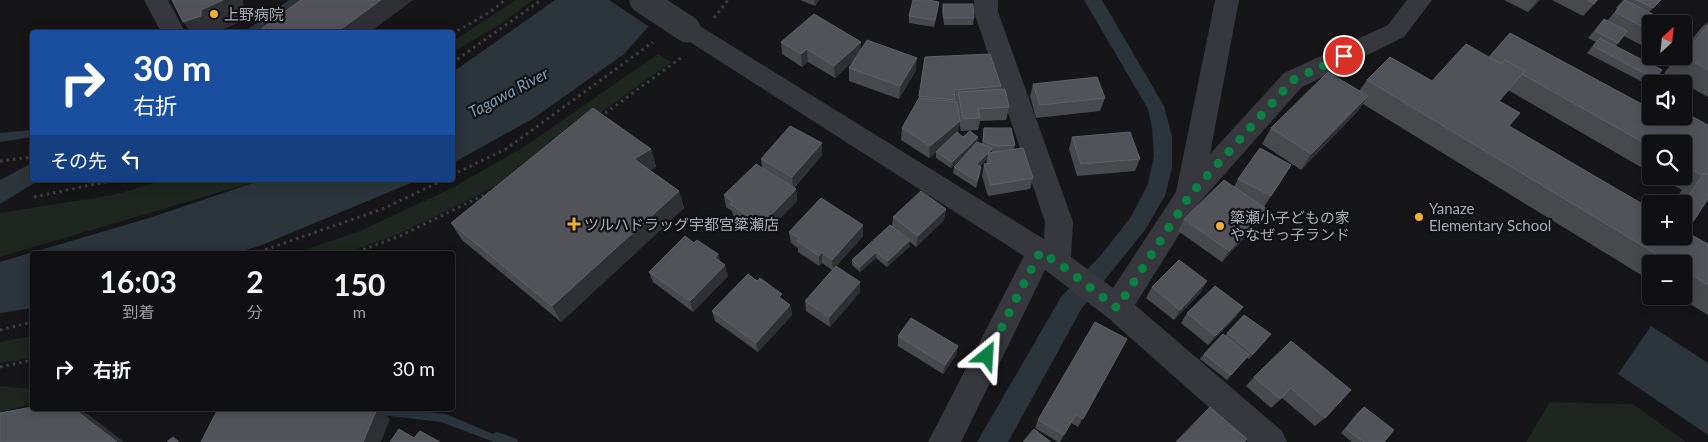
<!DOCTYPE html>
<html lang="ja">
<head>
<meta charset="utf-8">
<style>
	body { margin:0; font-family:Lato,"Noto Sans JP",sans-serif; background:#19191b; color:#f1f3f6; height:100vh; display:flex; flex-direction:column; font-size:19px; white-space:nowrap }
	* { box-sizing:border-box; margin:0 }
	p { font-size:16px; color:#9c9d9f }
	.icon { flex:none; width:28px; height:28px; fill:none; stroke:currentColor; stroke-width:2; stroke-linecap:round; stroke-linejoin:round }
	.map { position:relative; flex:1; overflow:hidden }
	.details { position:absolute; left:30px; top:251px; width:425px; height:160px; display:flex; flex-direction:column; background:#101012; border-radius:5px; box-shadow:0 2px 12px #0003,0 0 0 1px #303032 }
	.details>* { flex:none }
	.banner { position:absolute; left:30px; top:30px; width:425px; height:152px; border-radius:5px; box-shadow:0 2px 12px #0003,0 0 0 1px #303032; background:#1a4fa0; color:#fff; overflow:hidden }
	.needle { width:32px; rotate:27deg }
	.controls { position:absolute; left:1642px; top:15px; display:grid; gap:10px }
	.controls a { display:grid; place-items:center; width:50px; height:50px; border-radius:5px; background:#101012; box-shadow:0 2px 12px #0003,0 0 0 1px #303032; font-size:25px }
	.pin { position:absolute; display:grid; place-items:center; width:42px; height:42px; color:#fff; margin:-21px; border:2px solid #fff; border-radius:50%; box-shadow:0 1px 5px #0007 }
	.me { position:absolute; width:55px; margin:-28px; rotate:27deg; stroke-linejoin:round; filter:drop-shadow(0 0 4px #0008) }
	.turn { display:flex; align-items:center; gap:18px; height:105px; padding:0 20px; font-size:22px }
	.turn .icon { width:65px; height:65px; stroke-width:2.5 }
	.turn b { display:block; font-size:35px; line-height:42px }
	.then { display:flex; align-items:center; height:48px; padding:0 20px; background:#0003; gap:10px; font-size:19px }
	.eta { display:flex; justify-content:space-evenly; align-items:center; height:85px; text-align:center }
	.eta b { font-size:30px; font-weight:700; line-height:35px }
	ul { padding:0; list-style:none }
	li { display:flex; align-items:center; gap:15px; height:65px; padding:0 20px }
	li div { flex:1 }
	li b { display:block; font-size:19px }
	li em { font-style:normal }
	.map>svg:first-child { display:block }
	.green { fill:#1e261f }
	.water { fill:#2c353c }
	.pier { fill:#161618 }
	.lines { fill:none; stroke-linecap:round; stroke-linejoin:round }
	.stream { fill:#2c353c; fill-rule:evenodd }
	.path { stroke:#3d3f44; stroke-width:3; stroke-dasharray:2.5 4; stroke-linecap:butt }
	.minor { fill:#37383d; fill-rule:evenodd }
	.minor-bridge { stroke:#37383d; stroke-width:27 }
	.wall { fill:#47494d; fill-rule:evenodd }
	.shaded-wall { fill:#2f3033 }
	.building { fill:#525359; stroke:#5f6168 }
	.route { stroke:#0b8043; stroke-width:9; stroke-dasharray:0 16.2 }
	.poi-dot { fill:#f2b134; stroke:#111113; stroke-width:2 }
	.labels { text-anchor:middle; dominant-baseline:central; stroke-width:4.5; stroke-linejoin:round; paint-order:stroke }
	.poi-label { font-size:15px; fill:#a8adb8; stroke:#111113; text-anchor:start }
	.water-label { font-size:16px; font-style:italic; fill:#7f9bb3; stroke:#111113 }
</style>
</head>
<body>
<div class="map">
<svg width="1708" height="442" viewBox="0 0 1708 442">
	<rect width="100%" height="100%" fill="#161618"/>
	<path class="green" d="M516 0H533L499 25 453 52V41Z
		M658 54 671 62 505 182 399 234 343 254H293L360 231 450 189 524 147Z
		M166 180H261L0 257V213L113 195Z
		M32 336V358L0 363V342Z
		M0 386 32 389V404L0 412Z
		M1550 402 1633 404 1686 442H1526Z"/>
	<path class="water" d="M289 0H317L272 32H244Z
		M555 0H672L624 54 534 118 453 163V72Z
		M1084 0H1102L1164 106 1172 137V168L1165 196 1145 230 1082 308 1008 442H977L1061 297 1101 255 1131 217 1148 184 1154 156 1152 128 1148 109Z
		M32 130V137L0 142V133Z
		M32 163V180H39L0 204V180Z
		M262 180H418L262 245 233 254H32V308L0 313V262L149 218Z
		M1651 326 1708 363V435L1618 374Z
		M329 409H402L446 414 512 442H494L441 422Z"/>
	<path class="pier" d="M609 0H673L674 1 651 28Z"/>
	<g class="lines">
		<path class="stream" d="M497 432 517 439 518 442H498L493 440 492 437 493 434Z"/>
		<path class="path" d="M714 18 728 0
			M452 34 490 12 505 0
			M452 63 541 0
			M600 117 682 57
			M0 161 32 157
			M452 175 506 149 653 42
			M34 197 115 180
			M253 254 385 208 443 180
			M351 254 400 236 492 191
			M0 330 32 322
			M0 367 32 360"/>
		<path class="minor" d="M144 0H168L185 32H161Z
			M974 0H998V12L1073 222 1071 257 1113 288 1176 192 1215 0H1239L1210 154 1284 73 1388 25 1407 0H1432L1404 37 1302 87 1199 203 1135 305 1282 431 1287 442H1248L1107 317 1045 270 961 442H928L1024 256 679 35 675 29 679 23 687 20 695 23 1044 239 1045 222 974 12Z"/>
		<path class="minor-bridge" d="M643 0 687 29"/>
	</g>
	<path class="wall" d="M800 0H819L815 6Z
		M1504 0H1540L1528 12Z
		M1552 0H1598L1583 16Z
		M1623 0H1661L1649 12 1651 24V50L1624 36 1616 46 1655 79 1648 85 1587 53 1596 42 1588 38 1604 19 1607 21 1617 9 1616 8Z
		M939 2 938 9 934 27 909 23V16Z
		M943 4 974 18 973 25H944L942 11Z
		M1708 22V97L1664 73 1678 56H1684V49L1701 28Z
		M781 42 861 51 916 70 899 99 849 81V68L855 59 835 78 808 62 802 67 782 54Z
		M925 57 1001 86V89L1009 107 1006 120 980 121 978 130 961 131 959 122 958 133 963 137H978L977 143 982 144 984 128 1015 145 1014 149 1033 178 1030 189 988 196 982 176 984 164H986L987 159 980 167H981L980 174 976 188 953 173 954 167 973 147 951 168 936 158V152L929 158 901 140 902 128 919 98Z
		M1489 57 1651 116 1708 125V199L1686 232 1708 244V315L1677 296H1684V264H1651V281L1363 104 1357 112 1301 170 1262 144 1271 128 1359 91 1367 80 1432 81ZM1508 90 1651 173V144H1684V176H1657L1682 190 1672 204H1684V236L1509 126 1499 101Z
		M1033 84 1105 98 1100 111 1036 118 1030 96Z
		M1072 137 1140 159 1135 171 1077 176 1069 149Z
		M822 143V155L794 188 796 189 797 201 766 233 756 226 753 229 733 215 732 211 726 207 724 195 762 167 761 159Z
		M651 149 656 167 650 170 679 191 684 208 561 322 462 240 451 223Z
		M1291 165 1264 207 1268 210 1260 221 1222 262 1178 231 1184 219 1234 187 1238 179Z
		M946 209 944 220 916 247 910 242V246L887 267 876 258 860 272 852 265V260L892 226 893 217Z
		M863 225V236L836 266 860 292 830 327 806 311 805 301 832 270 822 263 819 266 798 252V248L791 243 789 232Z
		M694 243 718 254 720 261 728 276 693 312 653 282 649 272Z
		M1152 287 1201 292 1174 320 1146 298Z
		M783 299 790 305 792 315 758 352 715 321 712 311Z
		M1243 307 1235 318 1208 345 1181 323 1187 313Z
		M1227 333 1266 340 1249 359 1247 357 1227 380 1200 359 1204 354 1225 336Z
		M898 336 958 346 956 355 943 374 898 346Z
		M1127 339 1078 427 1071 423 1060 442H1058L1035 428 1038 420Z
		M1291 341 1325 418 1315 426 1282 398 1271 408 1246 386 1254 377Z
		M1364 407 1384 442H1352L1341 433 1358 412Z"/>
	<path class="shaded-wall" d="M223 0H243V7L239 8 244 20 218 32H191L183 22 201 10Z
		M381 0H413L370 32H337Z
		M814 0H819L815 6Z
		M1538 0H1540L1528 12Z
		M939 2 938 9 934 27 935 20Z
		M861 42 860 54 835 78 834 66Z
		M807 49 808 62 802 67 801 54Z
		M917 58 916 70 899 99 900 86Z
		M1368 96 1357 112 1301 170 1311 154Z
		M960 121 958 133 929 158 930 146Z
		M978 137 977 143 951 168 952 162Z
		M822 143V155L793 188 792 177Z
		M993 148 991 154 988 153 987 159 976 171 977 164Z
		M651 149 656 167 640 177 634 159Z
		M796 189 797 201 766 233 764 222Z
		M679 191 684 208 561 322 552 306Z
		M946 209 944 220 916 247 918 236Z
		M1268 210 1260 221 1222 262 1229 251Z
		M754 215 756 226 753 229 751 218Z
		M863 225V236L833 270 832 260Z
		M910 240V246L887 267 888 261Z
		M822 252V263L819 266V256Z
		M876 252V258L860 272V267Z
		M718 254 721 265 715 258Z
		M725 265 728 276 693 312 690 301Z
		M1207 281 1201 292 1174 320 1180 310Z
		M860 282V292L830 327 829 317Z
		M790 305 792 315 758 352 756 343Z
		M1243 307 1235 318 1208 345 1215 336Z
		M958 346 956 355 943 374 945 365Z
		M74 409H78L89 415 124 442H117Z
		M377 409H379L390 419 381 442H363Z"/>
	<path class="building" d="M172 0H223L201 10V16L183 22Z
		M301 0H381L337 32H257Z
		M913 0H928L939 2 935 20 909 16Z
		M1587 0H1597L1594 4Z
		M1625 0 1672 24H1651V31L1615 12Z
		M1637 0H1661L1653 8Z
		M943 4H973L974 18H944Z
		M814 14 861 42 834 66 807 49 801 54 781 42Z
		M1604 19 1627 31 1618 43 1595 31Z
		M1708 25V70L1682 56H1684V54Z
		M1510 33 1651 109V116H1684V112L1708 125V175L1704 173 1701 175 1684 165V144H1651V147L1522 74 1525 71 1505 60 1502 64 1489 57Z
		M1600 38 1662 70 1655 79 1593 46Z
		M867 40 917 58 900 86 849 68Z
		M1466 44 1501 64 1505 60 1525 71 1499 101 1520 113 1509 126 1651 209V236H1684L1683 204 1704 173 1708 175V199L1686 232 1708 244V285L1684 270V264H1673L1367 80 1390 57 1432 81Z
		M990 54 1001 86 954 90 955 100 919 96 925 57Z
		M1328 72 1368 96 1311 154 1271 128Z
		M1097 77 1105 98 1040 105 1033 84Z
		M1005 89 1009 107 978 109 980 118 963 119 958 92Z
		M919 98 957 102 960 121 930 146 902 128Z
		M593 108 651 149 634 159 679 191 552 306 451 223Z
		M790 126 822 143 792 177 761 159Z
		M984 128H1011L1015 145 995 146 983 141Z
		M970 131 978 137 952 162 936 152 957 132 963 137Z
		M1130 132 1140 159 1081 164 1072 137Z
		M977 142 993 148 977 164 981 167 977 181 954 167Z
		M1023 148 1033 178 991 185 984 164 991 163 988 153Z
		M1260 148 1291 165 1271 196 1238 179Z
		M756 164 796 189 764 222 754 215 751 218 730 204 733 202 724 195Z
		M1224 180 1268 210 1229 251 1184 219Z
		M921 191 946 209 918 236 893 217Z
		M821 198 863 225 832 260 822 252 819 256 797 241 799 238 789 232Z
		M890 225 910 240 888 261 876 252 860 267 852 260Z
		M685 236 694 243 697 240 718 254 715 258 725 265 690 301 649 272Z
		M1179 260 1207 281 1180 310 1152 287Z
		M836 266 860 282 829 317 805 301Z
		M748 274 757 281 760 278 782 294 779 297 790 305 756 343 712 311Z
		M1215 286 1243 307 1215 336 1187 313Z
		M1244 315 1271 334 1253 354 1227 333Z
		M911 318 958 346 945 365 898 336Z
		M1095 322 1127 339 1083 419 1076 414 1064 435 1038 420Z
		M1223 334 1249 355 1231 375 1204 354Z
		M1291 341 1351 390 1325 418 1291 388 1280 399 1254 377Z
		M32 407V409H74L117 442H0V413Z
		M1210 407 1247 439 1244 442H1176Z
		M1364 407 1394 430 1384 442H1364L1346 429Z
		M218 409H377L363 442H201Z
		M399 429 414 438 420 431 440 442H390Z
		M1034 429 1051 442H1023Z
		M173 437 179 442H167Z"/>
	<g class="lines">
		<path class="route" d="M987 356 1040 252 1057 262 1117 308 1190 195 1293 80 1344 56"/>
	</g>
	<g class="poi-dot">
		<circle cx="214" cy="14" r="5"/>
		<circle cx="1419" cy="217" r="5"/>
		<path d="M571.5 216.5h5v5h5v5h-5v5h-5v-5h-5v-5h5z"/>
		<circle cx="1220" cy="226" r="5"/>
	</g>
	<g class="labels">
		<g class="poi-label">
			<text x="224" y="14">上野病院</text>
			<text x="1429" y="208">Yanaze<tspan x="1429" dy="17">Elementary School</tspan></text>
			<text x="1230" y="217">簗瀬小子どもの家<tspan x="1230" dy="17">やなぜっ子ランド</tspan></text>
			<text x="584" y="224">ツルハドラッグ宇都宮簗瀬店</text>
		</g>
		<g class="water-label">
			<text transform="translate(508 92) rotate(-28)">Tagawa River</text>
		</g>
	</g>
</svg>
<div class="controls">
<a><svg class="needle" viewBox="-14 -14 28 28"><path d="M0-13l5 13h-10z" fill="#e53935"/><path d="M0 13l5-13h-10z" fill="#9c9d9f"/></svg></a>
<a><svg class="icon" aria-label="sound" viewBox="0 0 24 24"><path d="M4 9h4l5-4v14l-5-4H4zM17 9q2 3 0 6"/></svg></a>
<a><svg class="icon" aria-label="search" viewBox="0 0 24 24"><circle cx="10" cy="10" r="6"/><path d="M15 15l6 6"/></svg></a>
<a>+</a>
<a>−</a>
</div>
<div class="pin" style="left:1344px;top:56px;background:#d93025"><svg class="icon" aria-label="arrive" viewBox="0 0 24 24"><path d="M6 21V4h12l-3 4 3 4H6"/></svg></div>
<svg class="me" style="left:987px;top:356px" viewBox="-20 -20 40 40"><path d="M0-17L14 15 0 8-14 15z" fill="#0b8043" stroke="#fff" stroke-width="4"/></svg>
<div class="banner">
<div class="turn"><svg class="icon" aria-label="right" viewBox="0 0 24 24"><path d="M7 20v-9h11M14 6l5 5-5 5"/></svg><div><b>30 m</b>右折</div></div>
<div class="then">その先<svg class="icon" aria-label="left" viewBox="0 0 24 24"><path d="M17 20v-9H6M10 6l-5 5 5 5"/></svg></div>
</div>
<section class="details">
<div class="eta">
<div><b>16:03</b><p>到着</p></div>
<div><b>2</b><p>分</p></div>
<div><b>150</b><p>m</p></div>
</div>
<ul>
<li><svg class="icon" aria-label="right" viewBox="0 0 24 24"><path d="M7 20v-9h11M14 6l5 5-5 5"/></svg><div><b>右折</b></div><em>30 m</em></li>
</ul>
</section>
</div>
</body>
</html>
